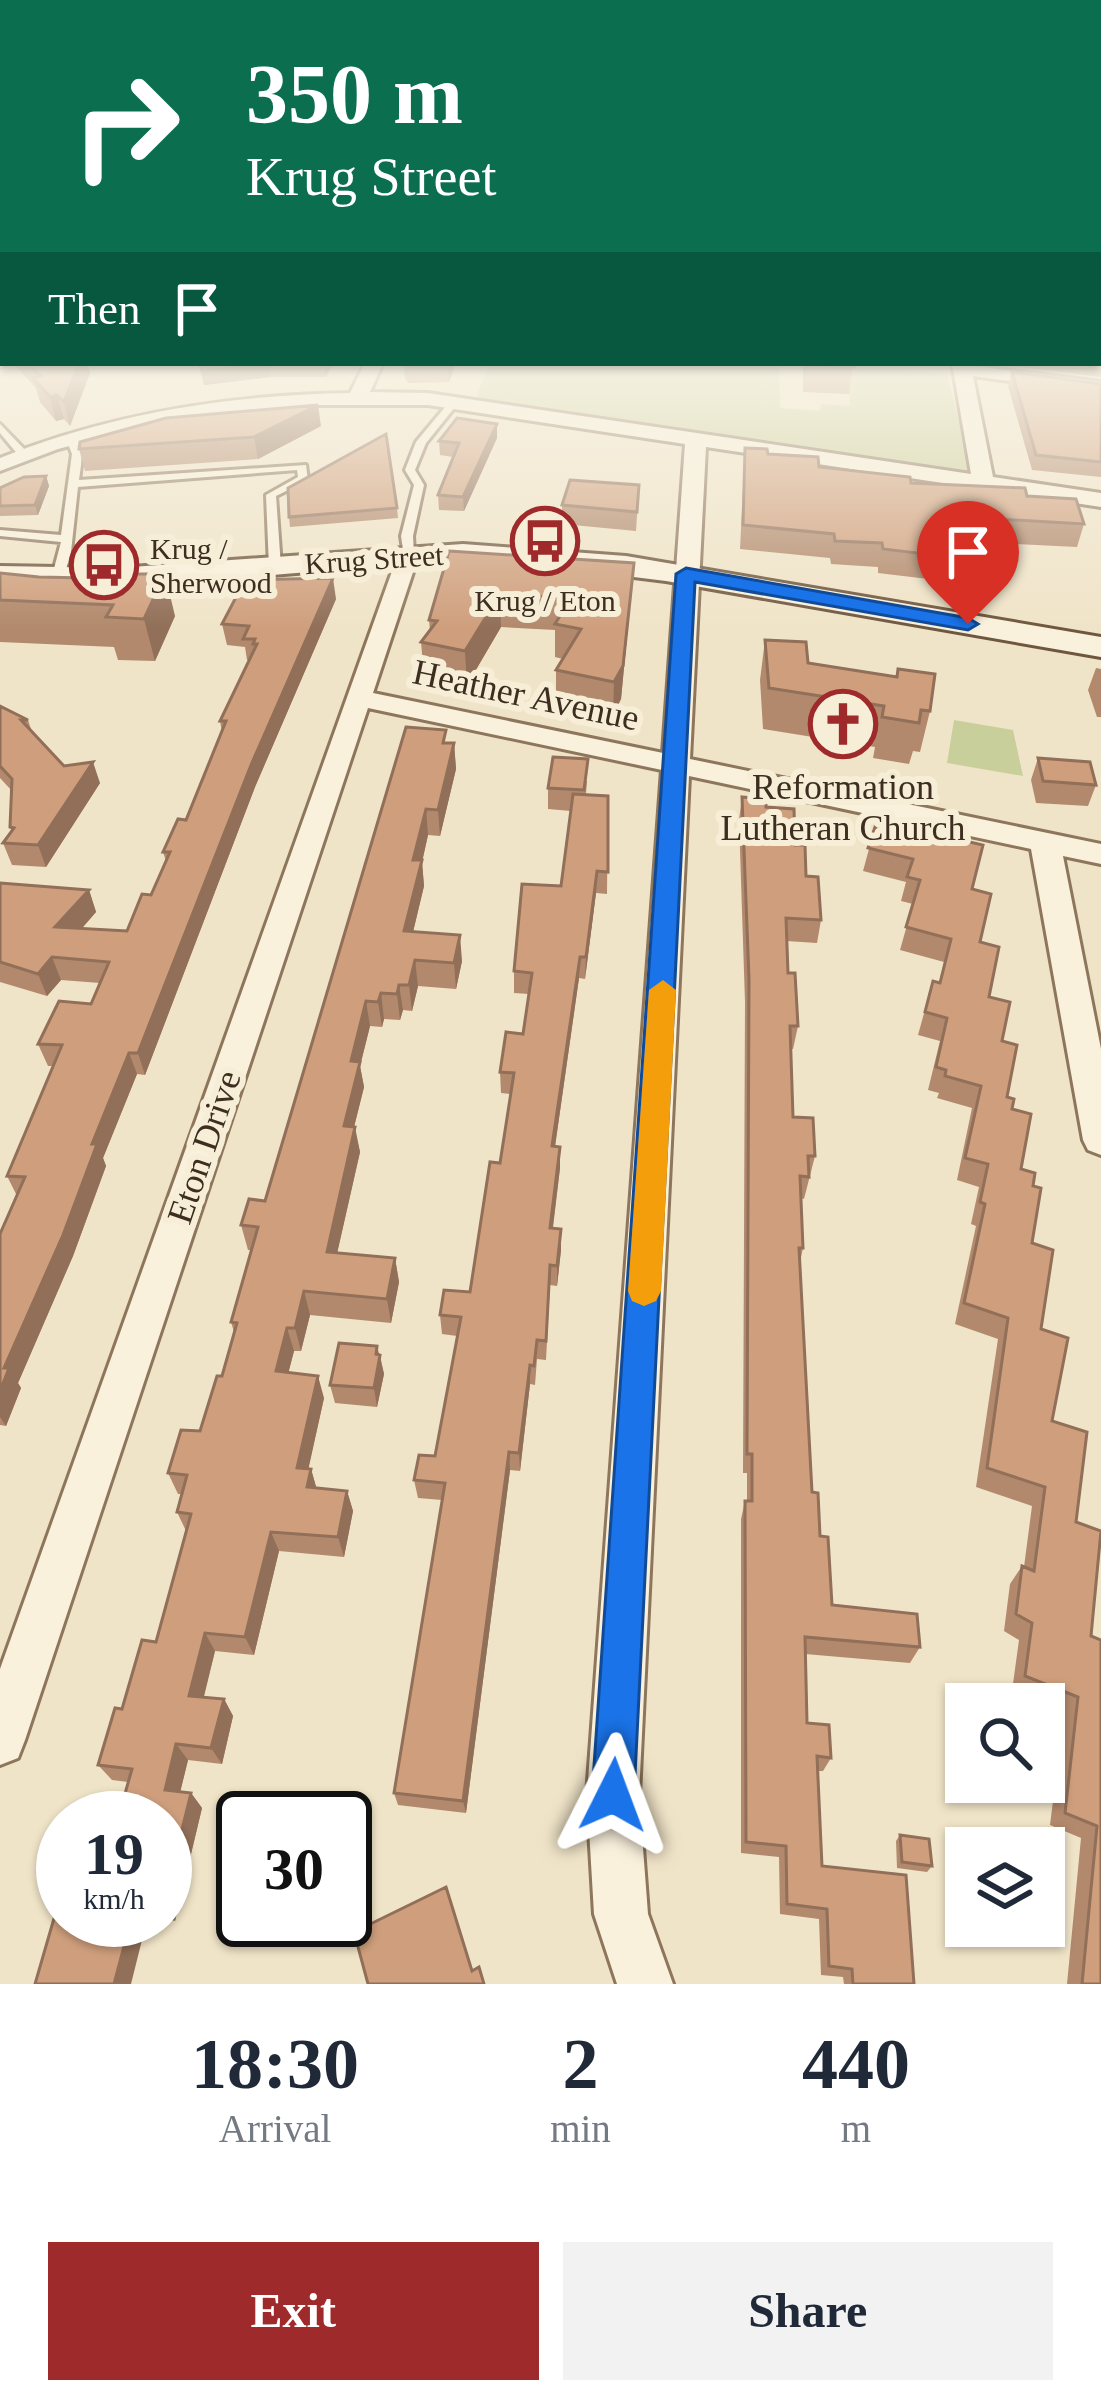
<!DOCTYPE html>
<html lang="en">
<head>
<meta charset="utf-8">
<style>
	body { margin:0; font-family:Georgia,serif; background:#f2f2f3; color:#1f2937; height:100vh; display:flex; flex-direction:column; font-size:45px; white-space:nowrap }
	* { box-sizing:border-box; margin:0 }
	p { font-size:39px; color:#747a83 }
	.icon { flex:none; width:66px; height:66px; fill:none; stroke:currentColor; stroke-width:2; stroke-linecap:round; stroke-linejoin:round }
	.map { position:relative; height:1984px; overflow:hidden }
	.details { display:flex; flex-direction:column; background:#fff; flex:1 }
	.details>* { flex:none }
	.hud { position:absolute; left:0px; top:0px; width:1101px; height:366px; box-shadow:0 3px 9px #0004; background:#0b6e4f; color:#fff; overflow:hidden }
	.controls { position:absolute; left:945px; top:1683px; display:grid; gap:24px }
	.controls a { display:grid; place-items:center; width:120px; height:120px; border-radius:0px; background:#fff; box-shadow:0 3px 9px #0004; font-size:60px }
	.speed { position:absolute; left:36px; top:1791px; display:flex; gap:24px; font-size:60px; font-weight:700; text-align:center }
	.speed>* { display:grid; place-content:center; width:156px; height:156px; border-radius:50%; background:#fff; box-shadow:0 3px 9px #0004; line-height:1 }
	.speed small { font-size:30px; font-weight:400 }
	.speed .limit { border:6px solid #111; border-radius:18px; background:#fff; color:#111 }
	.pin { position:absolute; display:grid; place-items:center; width:102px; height:102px; color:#fff; margin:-123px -51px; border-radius:50% 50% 50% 0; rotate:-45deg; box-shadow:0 0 12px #0007 }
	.pin .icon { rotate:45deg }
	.me { position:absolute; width:132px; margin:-66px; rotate:3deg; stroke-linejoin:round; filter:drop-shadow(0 0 9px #0008) }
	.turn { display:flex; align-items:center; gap:42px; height:252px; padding:0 48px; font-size:54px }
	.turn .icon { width:156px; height:156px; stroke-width:2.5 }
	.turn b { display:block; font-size:84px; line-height:102px }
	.then { display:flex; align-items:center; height:114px; padding:0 48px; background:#0003; gap:24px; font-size:45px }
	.eta { display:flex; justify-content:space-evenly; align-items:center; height:204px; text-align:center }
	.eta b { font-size:72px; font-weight:700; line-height:84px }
	.action { display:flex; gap:24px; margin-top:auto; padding:24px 48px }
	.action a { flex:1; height:138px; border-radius:0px; background:#9e2a2b; color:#fff; font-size:48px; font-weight:700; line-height:138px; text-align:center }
	.action a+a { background:#f2f2f3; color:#1f2937 }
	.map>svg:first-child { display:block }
	.green { fill:#c9cf9b }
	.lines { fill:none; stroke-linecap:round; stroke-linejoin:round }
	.lane-casing { stroke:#8d765c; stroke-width:6 }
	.street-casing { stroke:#8d765c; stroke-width:6 }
	.secondary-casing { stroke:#6f573f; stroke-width:6 }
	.lane { fill:#faf1dc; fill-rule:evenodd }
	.street { fill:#faf1dc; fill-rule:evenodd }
	.secondary { fill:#faf1dc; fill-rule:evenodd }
	.wall { fill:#b2896c }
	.shaded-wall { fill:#916f58 }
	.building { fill:#cf9f7d; stroke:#916f58; stroke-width:3 }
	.route { fill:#1a73e8; stroke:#114b97; stroke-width:3 }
	.slow { fill:#f59e0b }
	.labels { text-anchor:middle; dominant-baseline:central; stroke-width:12; stroke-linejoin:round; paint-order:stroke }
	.far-poi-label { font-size:30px; fill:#3d2e20; stroke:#f7eed8; text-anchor:start }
	.far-street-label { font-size:30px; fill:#3d2e20; stroke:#f7eed8 }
	.street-label { font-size:36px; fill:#3d2e20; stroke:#f7eed8 }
	.poi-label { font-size:36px; fill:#3d2e20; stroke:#f7eed8 }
</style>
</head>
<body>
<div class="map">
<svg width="1101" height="1984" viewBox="0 0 1101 1984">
	<rect width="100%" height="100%" fill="#f0e4c8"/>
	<path class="green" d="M489 363H779L780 408 820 411 821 404 850 406 847 369 947 373 971 472 475 401Z
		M954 720 1013 730 1023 776 947 763Z"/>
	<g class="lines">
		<g class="lane-casing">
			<path id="lane" d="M451 400 459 402 426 443 415 470 424 485 413 536 414 554 404 556 401 536 414 485 405 470 416 442Z
				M0 424 28 453V457H20L0 433Z
				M71 436C86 446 81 464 79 480L306 465 308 480 276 496 281 567 275 570 269 567 266 495 298 477 297 470 78 487 71 552 63 580 53 582 51 580 61 542 0 536V530L61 535 72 454 66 439Z"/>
		</g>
		<g class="street-casing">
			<path id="street" d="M3 354V363H10L0 367Z
				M365 363H383L370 392 428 393 971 474 952 363 1101 382V394L973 376 993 477 1101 493V507L706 447 690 759 1101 844V864L1063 856 1101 1049V1155L1088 1150 1083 1140 1031 849 689 776 639 1795 648 1914 673 1984H617L594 1914 587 1795 662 770 368 708 25 1740 18 1758 0 1765V1669L400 549H416L419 554 373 693 663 753 685 444 428 405H319L156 423 58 449 0 471V458C113 413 229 395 350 393Z"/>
		</g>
		<g class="secondary-casing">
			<path id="secondary" d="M463 544 626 556 1101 637V657L666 581 545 566 405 564 117 588 0 586V566L117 568Z"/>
		</g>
		<use href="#lane" class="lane"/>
		<use href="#street" class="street"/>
		<use href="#secondary" class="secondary"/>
	</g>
	<path class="wall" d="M1101 351V377L1003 365 1002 363H1098Z
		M13 363H87L90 373 70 426 64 419 56 421 40 402 36 388Z
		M198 363H333L326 377H271L204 385Z
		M404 363H456L449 382 408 383 405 378Z
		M803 363H853L849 394 803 392Z
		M1012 372 1101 384V477L1032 470 1008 386Z
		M497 424V438L464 511 439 510 438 495 453 457 440 455 439 441Z
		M321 426 258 459 85 471 79 449Z
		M745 448 819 467 911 483 1027 496 1084 524 1077 547 977 542 976 560 970 584 878 573V567L831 564 830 558 740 549Z
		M46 476 49 486 38 515 0 516V488Z
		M639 485 636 531 562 524V505Z
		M397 508 398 518 290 527 289 517Z
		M449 551 634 563 621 699 613 715 556 704V670L563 659 555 657V630L501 627 467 685 424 676 421 642 430 631 429 620Z
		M0 573 175 616 155 661 118 660 114 647 0 642Z
		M336 599 255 787 145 1075 137 1074 103 1158 106 1166 73 1256 18 1383 21 1388 6 1426 0 1425V1234L17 1196 7 1176 53 1066H48L38 1044 91 1004 100 983 61 980 47 996 0 982V883L89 890 96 912 82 928 127 931 151 895 166 861 163 852 186 820 222 732 220 721 249 660H247L245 647 227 645 222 624Z
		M765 640 808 663 930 711 920 752 913 751 909 764 873 758 875 747 763 729 760 680Z
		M1096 668 1101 669V717H1097L1088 690Z
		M0 706 28 720 32 732 64 766 100 783 46 867 12 865 3 843 12 832 10 827 12 791 0 778Z
		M447 743H454L456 769 440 836 428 835 422 862 424 886 413 932 462 961 456 989 418 986 412 1011 403 1010 400 1020 384 1019 382 1027 370 1026 360 1066 364 1087 354 1127 360 1152 337 1253 395 1258 399 1282 391 1323 310 1315 301 1351H294L288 1373 324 1398 308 1469H311L316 1487 347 1491 353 1511 344 1557 279 1551 254 1655 215 1651 203 1698 224 1699 233 1716 222 1764 188 1760 180 1792 191 1793 202 1808 175 1921 165 1919V1818L128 1782 112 1780 98 1765 122 1709 156 1642 186 1531 177 1512 182 1494H178L168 1473 200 1431 222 1376 234 1332 231 1322 251 1250H248L241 1225 265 1201Z
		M1038 758 1096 785 1088 806 1036 803 1031 780Z
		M587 781 586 794 608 796 607 894 596 893 585 979 579 978 555 1147H560V1168L553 1228 561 1250 557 1286 550 1285 546 1360 537 1359 535 1385 530 1384 520 1471 510 1470 466 1813 398 1805 394 1793 442 1500 418 1498 414 1480 435 1456 457 1336 442 1334 440 1315 470 1292 500 1163 510 1094 501 1093 500 1072 523 1034 529 994 514 993V971L561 886 571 811 548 809V788Z
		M742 797 766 807 795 845 821 920 817 943 786 941 788 973 798 1026 793 1049H791L793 1117 815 1156 804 1199 801 1198 803 1248 800 1262 812 1492 832 1605 920 1647 910 1663 805 1654 807 1723 831 1758 823 1771H818L822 1866 914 1984H844L843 1977 821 1975 819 1919 780 1914 779 1857 741 1853V1519L745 1501H747V1473H743L745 1002 739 820Z
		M875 827 972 889 989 997 1002 1041 1007 1097 1012 1109 1021 1169 1033 1186 1032 1243 1052 1421 1076 1522 1091 1636 1101 1984H1067L1081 1838 1050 1825 1064 1712 1012 1691 1019 1640 1004 1631 1010 1584 1022 1566 1024 1567 1032 1506 976 1487 998 1339 955 1324 976 1226 971 1224 979 1187 957 1180 972 1108 937 1098 939 1093 928 1090 940 1041 918 1035 933 981 939 983 944 962 900 950 913 904 901 901 906 882 863 871Z
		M379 1355H380L384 1374 377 1407 335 1403 330 1385Z
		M900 1835 932 1866 927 1872 897 1868 896 1841Z"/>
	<path class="shaded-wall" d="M79 363H87L90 373 70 426 64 402Z
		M269 363 271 377 204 385 202 371Z
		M324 363H333L326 377Z
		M449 363H456L449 382 448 366Z
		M57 395 64 419 56 421 50 397Z
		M318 405 321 426 258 459 254 437Z
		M497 424V438L464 511 463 497Z
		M46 476 49 486 38 515 35 505Z
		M634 563 621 699 613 715 614 682Z
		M165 574 175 616 155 661 144 619Z
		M333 578 336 599 255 787 145 1075 138 1053 251 765Z
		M500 594 501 627 467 685 465 651Z
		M454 743 456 769 440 836 438 810Z
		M93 762 100 783 46 867 38 845Z
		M426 809 428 835 422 862 424 886 407 957 404 931 413 860Z
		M597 871 596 893 585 979 586 957Z
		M89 890 96 912 64 949 55 927Z
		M460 935 462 961 456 989 454 963Z
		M52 957 61 980 47 996 38 974Z
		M580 957 579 978 552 1167V1146Z
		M415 960 418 986 412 1011 409 985Z
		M399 985 403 1010 400 1020 397 994Z
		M381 993 384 1019 382 1027 378 1002Z
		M366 1001 370 1026 360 1066 364 1087 348 1151 344 1126 351 1061Z
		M129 1053 137 1074 103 1158 106 1166 73 1256 18 1383 21 1388 6 1426 0 1417V1391L4 1368Z
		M355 1127 360 1152 332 1276 327 1252Z
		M560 1147V1168L550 1249V1228Z
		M561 1229V1250L557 1286V1266Z
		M395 1258 399 1282 391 1323 387 1299Z
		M304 1291 310 1315 301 1351 295 1328Z
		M287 1328 294 1351 283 1394 276 1371Z
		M377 1346 384 1374 377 1407 374 1388Z
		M530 1365V1384L520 1471 519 1453Z
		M318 1376 324 1398 304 1489 297 1468Z
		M509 1452 510 1470 466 1813 463 1801Z
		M311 1469 317 1490 307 1487Z
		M347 1491 353 1511 344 1557 338 1537Z
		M271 1532 279 1551 254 1655 245 1637Z
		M205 1633 215 1651 200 1713 189 1696Z
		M224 1699 233 1716 222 1764 211 1748Z
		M176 1744 188 1760 177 1805 165 1790Z
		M191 1793 202 1808 175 1921 165 1912V1898Z
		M131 1920H147L131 1984H114Z"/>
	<path class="building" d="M28 363H79L64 402 57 395 50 397 33 378 40 376Z
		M199 363H268L202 371Z
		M404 363H449L448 366 406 367Z
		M807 363H853L854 367 807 365Z
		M1012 372 1101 384V462L1036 455Z
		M318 405 254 437 79 449 80 442 166 418Z
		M457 418 497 424 463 497 438 495 459 443 439 441Z
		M386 434 397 508 289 517 288 488Z
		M745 448 767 449 768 454 818 457 819 467 910 477 911 483 1025 488 1027 496 1076 499 1084 524 979 518 976 560 883 549 882 543 835 541 834 534 743 525Z
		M46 476 35 505 0 506V488L24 477Z
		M570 480 639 485 637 512 562 505Z
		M449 551 634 563 623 666 614 682 556 670 581 629 555 624 571 598 500 594 465 651 421 642 437 621 429 620Z
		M0 573 39 577 135 579 137 574H165L144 619 106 617 113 605 0 600Z
		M333 578 251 765 138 1053H129L92 1144H97L63 1235 4 1368H9L0 1391V1234L25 1177 7 1176 62 1045 38 1044 59 1001 91 1004 109 962 52 957 38 974 0 962V883L89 890 55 927 127 931 142 894 151 895 170 852H163L178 819 186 820 226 721H220L257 644H253L255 639H243L249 626 222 624 245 580Z
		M765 640 806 642 808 663 897 677 898 669 935 674 930 711 921 710 919 723 882 717 884 706 769 688Z
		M0 706 28 720H21L64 766 93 762 38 845 3 843 14 828 10 827 12 779 0 766Z
		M406 727 446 730 443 743H454L438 810 426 809 413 860H422L404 931 460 935 454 963 415 960 409 985H399L397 994 381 993 378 1002 366 1001 351 1061 360 1062 344 1126 355 1127 327 1252 395 1258 387 1299 304 1291 295 1328H287L276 1371 318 1376 297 1468 311 1469 307 1487 347 1491 338 1537 271 1532 245 1637 205 1633 189 1696 224 1699 211 1748 176 1744 165 1790 191 1793 165 1898V1818H118L132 1769 98 1765 115 1708 122 1709 142 1640 156 1642 191 1514 177 1512 187 1475 168 1473 181 1430 200 1431 217 1376H222L237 1323 231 1322 258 1227 241 1225 249 1199 265 1201Z
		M553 757 588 759 584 790 548 788Z
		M1038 758 1090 762 1096 785 1043 781Z
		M573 794 608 796V872L597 871 586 957H580L552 1146 560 1147 550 1228 561 1229 557 1266 550 1265 546 1341 537 1340 534 1366 530 1365 519 1453 509 1452 463 1801 394 1793 445 1483 414 1480 419 1455 435 1456 461 1317 440 1315 444 1290 470 1292 490 1162 500 1163 514 1073 500 1072 506 1032 523 1034 532 973 514 971 522 884 561 886Z
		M742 797 766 799V807L794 809 795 845H805L806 876 818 877 821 920 786 918 788 973H795L798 1026H790L793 1117 813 1118 815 1156H808L809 1177 800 1176 803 1248H799L812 1492 818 1493 820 1536 828 1537 832 1605 917 1614 920 1647 805 1637 807 1723 829 1725 831 1758 817 1756 822 1866 906 1875 914 1984H853L852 1969 829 1966 827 1909 787 1904 786 1846 746 1842 745 1501H752V1454H747L749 979Z
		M875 827 938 842 940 835 983 845 972 889 991 894 980 942 999 947 989 997 1010 1002 1002 1041 1017 1045 1007 1097 1014 1099 1012 1109 1031 1114 1021 1169 1035 1173 1033 1186 1041 1188 1032 1243 1053 1250 1041 1329 1068 1338 1052 1421 1087 1432 1076 1522 1101 1531 1091 1636 1101 1640V1984H1082L1097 1826 1065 1813 1078 1697 1025 1676 1032 1623 1016 1614 1022 1566 1034 1571 1045 1487 987 1468 1008 1318 964 1303 985 1204 980 1202 988 1164 965 1158 981 1086 945 1076 946 1070 936 1067 947 1018 925 1012 933 981 940 983 951 939 906 927 920 880 907 877 913 859 868 848Z
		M339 1343 377 1346 376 1354 380 1355 374 1388 330 1385Z
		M900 1835 929 1839 932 1866 902 1862Z
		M446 1887 472 1971 479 1967 484 1984H368L354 1932Z
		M63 1913V1920H131L114 1984H35L55 1915 62 1916Z"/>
	<linearGradient id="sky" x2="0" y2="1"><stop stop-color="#8fbad6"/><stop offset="0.56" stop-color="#f8f3e6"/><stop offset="1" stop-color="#f8f3e6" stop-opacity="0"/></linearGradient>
	<rect width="1101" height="629" fill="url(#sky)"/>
	<path class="route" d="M686 568 968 618 978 624 968 630 695 582 634 1795 628 1810 613 1816 598 1810 592 1795 676 574Z"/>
	<path class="slow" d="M663 980 676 990 661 1291 656 1301 644 1306 632 1301 628 1291 649 990Z"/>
	<defs>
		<g id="bus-ring" transform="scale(3.45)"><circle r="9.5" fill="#f7eed8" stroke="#9e2a2b" stroke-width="1.5"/><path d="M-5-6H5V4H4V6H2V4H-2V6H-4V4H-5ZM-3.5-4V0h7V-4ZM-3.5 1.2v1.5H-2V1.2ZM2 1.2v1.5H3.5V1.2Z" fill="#9e2a2b"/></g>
		<g id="church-ring" transform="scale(3.45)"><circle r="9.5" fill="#f7eed8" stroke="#9e2a2b" stroke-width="1.5"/><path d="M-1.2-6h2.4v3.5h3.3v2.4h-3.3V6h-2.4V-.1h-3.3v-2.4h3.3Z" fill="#9e2a2b"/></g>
	</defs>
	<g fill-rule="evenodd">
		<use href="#bus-ring" x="545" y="541"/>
		<use href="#bus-ring" x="104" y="565"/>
		<use href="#church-ring" x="843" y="724"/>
	</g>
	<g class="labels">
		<g class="far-poi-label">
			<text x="150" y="548">Krug /<tspan x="150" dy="34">Sherwood</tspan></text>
			<text x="545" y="600" text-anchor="middle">Krug / Eton</text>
		</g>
		<g class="far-street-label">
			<text transform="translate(374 559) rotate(-4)">Krug Street</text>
		</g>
		<g class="street-label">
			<text transform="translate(526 695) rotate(12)">Heather Avenue</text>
			<text transform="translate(204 1147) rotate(-71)">Eton Drive</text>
		</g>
		<g class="poi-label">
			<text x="843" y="787">Reformation<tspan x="843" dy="41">Lutheran Church</tspan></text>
		</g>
	</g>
</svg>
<div class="controls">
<a><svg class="icon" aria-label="search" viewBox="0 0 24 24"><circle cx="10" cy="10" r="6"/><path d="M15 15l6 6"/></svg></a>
<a><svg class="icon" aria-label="layers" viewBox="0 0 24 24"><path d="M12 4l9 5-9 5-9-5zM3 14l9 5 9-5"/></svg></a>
</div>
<div class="speed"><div>19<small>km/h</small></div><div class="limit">30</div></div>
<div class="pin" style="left:968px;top:624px;background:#d93025"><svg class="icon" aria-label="arrive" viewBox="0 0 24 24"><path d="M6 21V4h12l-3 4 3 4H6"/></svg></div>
<svg class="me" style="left:613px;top:1795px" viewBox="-20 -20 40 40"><path d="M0-17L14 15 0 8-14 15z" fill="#1a73e8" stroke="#fff" stroke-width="4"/></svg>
<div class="hud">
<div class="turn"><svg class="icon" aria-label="right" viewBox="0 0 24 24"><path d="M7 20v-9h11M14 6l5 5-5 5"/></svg><div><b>350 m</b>Krug Street</div></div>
<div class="then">Then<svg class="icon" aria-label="arrive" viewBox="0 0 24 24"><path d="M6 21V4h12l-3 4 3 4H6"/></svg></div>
</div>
</div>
<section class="details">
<div class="eta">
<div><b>18:30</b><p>Arrival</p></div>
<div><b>2</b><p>min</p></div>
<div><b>440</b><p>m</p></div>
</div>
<div class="action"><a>Exit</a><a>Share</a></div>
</section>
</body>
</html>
